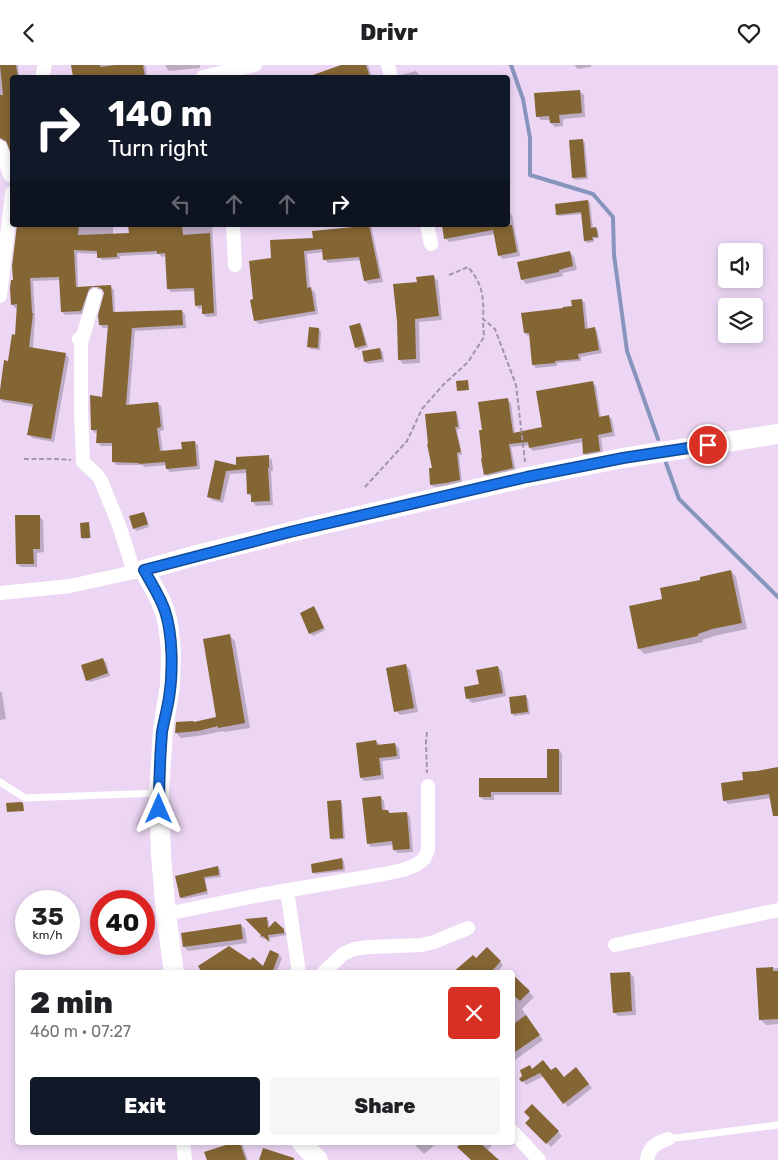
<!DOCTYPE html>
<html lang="en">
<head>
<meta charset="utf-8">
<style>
	body { margin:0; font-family:Rubik,sans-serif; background:#f6f6f6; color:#202124; height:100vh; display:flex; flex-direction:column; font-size:19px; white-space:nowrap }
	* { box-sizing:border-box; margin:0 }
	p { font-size:16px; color:#757577 }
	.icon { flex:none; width:28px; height:28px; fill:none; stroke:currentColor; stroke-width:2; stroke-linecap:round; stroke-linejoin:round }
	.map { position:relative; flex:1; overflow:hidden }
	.drawer { position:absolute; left:15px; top:905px; width:500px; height:175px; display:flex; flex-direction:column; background:#fff; border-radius:5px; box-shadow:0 2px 8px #0003 }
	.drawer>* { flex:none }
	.top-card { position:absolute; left:10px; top:10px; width:500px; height:152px; border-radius:5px; box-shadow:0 2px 8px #0003; background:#111827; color:#fff; overflow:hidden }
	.controls { position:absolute; left:718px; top:178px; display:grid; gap:10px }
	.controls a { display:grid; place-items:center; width:45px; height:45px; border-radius:5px; background:#fff; box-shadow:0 2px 8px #0003; font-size:25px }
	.speed { position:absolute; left:15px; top:825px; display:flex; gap:10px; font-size:25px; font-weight:700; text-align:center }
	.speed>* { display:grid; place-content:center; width:65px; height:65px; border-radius:50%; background:#fff; box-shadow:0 2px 8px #0003; line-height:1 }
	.speed small { font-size:12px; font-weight:400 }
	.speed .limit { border:8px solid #d22; background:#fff; color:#111 }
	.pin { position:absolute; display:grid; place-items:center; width:42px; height:42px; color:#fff; margin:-21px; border:2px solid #fff; border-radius:50%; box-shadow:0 1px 5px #0007 }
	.me { position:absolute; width:55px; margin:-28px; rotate:0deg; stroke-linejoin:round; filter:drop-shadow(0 0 4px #0008) }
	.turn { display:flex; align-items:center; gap:18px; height:105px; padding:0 15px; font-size:22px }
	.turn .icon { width:65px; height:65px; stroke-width:2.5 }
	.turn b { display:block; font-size:35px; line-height:42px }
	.lanes { display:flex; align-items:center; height:48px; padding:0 15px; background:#0003; justify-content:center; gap:25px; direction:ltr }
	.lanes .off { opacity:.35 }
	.round { display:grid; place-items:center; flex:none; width:52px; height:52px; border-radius:5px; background:#f6f6f6 }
	.overview { display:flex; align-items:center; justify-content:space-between; height:85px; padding:0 15px }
	h1 { font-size:30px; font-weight:800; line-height:38px }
	.cta { display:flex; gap:10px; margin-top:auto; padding:10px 15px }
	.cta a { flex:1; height:58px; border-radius:5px; background:#111827; color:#fff; font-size:20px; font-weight:800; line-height:58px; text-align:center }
	.cta a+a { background:#f6f6f6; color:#202124 }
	header { display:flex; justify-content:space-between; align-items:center; height:65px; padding:0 15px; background:#fff; font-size:22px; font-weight:800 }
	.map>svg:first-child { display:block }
	.shadow { fill:#0003 }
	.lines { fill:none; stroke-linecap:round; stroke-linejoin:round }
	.stream { stroke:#8795bc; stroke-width:4 }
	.building { fill:#846534 }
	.path { stroke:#a493aa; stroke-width:2; stroke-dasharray:5 2.5; stroke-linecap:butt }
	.lane { stroke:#fff; stroke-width:7 }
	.street { stroke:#fff; stroke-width:14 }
	.secondary { stroke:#fff; stroke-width:20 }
	.route-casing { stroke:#114b97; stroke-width:12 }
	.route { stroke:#1a73e8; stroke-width:9 }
</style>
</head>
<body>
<header><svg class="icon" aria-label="back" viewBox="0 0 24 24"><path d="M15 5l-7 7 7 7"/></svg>Drivr<svg class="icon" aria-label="heart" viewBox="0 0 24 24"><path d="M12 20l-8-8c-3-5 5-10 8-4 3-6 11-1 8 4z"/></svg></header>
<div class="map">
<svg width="778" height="1095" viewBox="0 0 778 1095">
	<rect width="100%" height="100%" fill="#ecd6f4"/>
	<path class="shadow" d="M0 0H18L19 12H12V88L8 77 3 76 0 73Z
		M83 0H144L146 2 147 12H74L72 2Z
		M165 0H200V3L169 6 166 2Z
		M345 0H368L372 12H328L326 7Z
		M574 0H591V2L578 4Z
		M416 6 421 12H401V10Z
		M579 26 584 30 585 52 563 54V61L555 62 551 58V55H541L537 51Z
		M582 75 585 78 588 114 575 115 573 113Z
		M588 136 590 138 593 164 596 163 598 165 599 173 594 174V177L587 178 585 176 582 149 559 151 557 149Z
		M508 146 512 150 520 191 503 194 499 190 495 169 449 177 445 173 443 160H508Z
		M18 160H113V170L130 169V160H212L217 251 207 252 203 249V243L199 244 196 240 195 226 171 227 168 224 166 191 162 192 159 189 120 191V194L102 195 99 192 98 189 77 188 78 223 111 222 114 225 115 248 182 246 185 249 186 263 135 266 129 341 158 338 161 341 164 365 160 366 163 387 183 385 194 377 198 380 200 404 170 407 167 404V400L144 402 142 400H116L113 396V381H101L98 378V368H95L92 365 103 333 109 263H103L100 260 105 232 104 226 101 224H97L84 249 65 250 62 247 61 215 33 216 35 252 33 283 66 290 69 293 54 377 32 373 29 369 34 342 3 337 0 334 16 271 18 243H15L12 239Z
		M354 160H371L383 217 369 219 365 216 361 195 328 198 324 194V187L307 189 310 224 315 227 318 249 259 259 255 255V235L272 195 315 175 354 163Z
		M570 187 574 192 577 205 562 208 563 211 526 219 522 214Z
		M434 212 438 216 442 255 419 257 420 298 403 299 399 294 418 218Z
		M582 235 585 238 588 265 594 263 597 266 602 288 581 292V296L557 298V301L536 303 533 300 530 270 528 271 525 268 573 242Z
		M360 259 362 262 368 282 358 285 356 282Z
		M319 264 321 267 320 285 311 284 308 282Z
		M380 284 383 287 384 297 368 299 365 297Z
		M592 317 596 321 601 352 608 351 612 354 615 371 601 373 603 389 588 392 584 388 583 377 533 386 530 383 529 380 511 382 516 406 489 413 485 409 484 366 507 334 511 338 515 369 544 363Z
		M456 347 458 350 460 364 457 365 462 390H459L462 418 449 421 434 422 432 420 434 404Z
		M268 392 272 395 273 406H271L273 440 256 441 253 437 252 432 248 429 247 408 230 409 223 438 212 435 208 431 216 397 237 401Z
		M143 448 146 451 149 462 136 466 134 463Z
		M39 451 43 455 44 487 37 488V502H21L17 498Z
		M89 458 91 473 83 474 82 473Z
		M731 506 736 512 747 564 718 570 702 575 703 577 644 589 639 583 664 535 702 516Z
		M314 543 316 545 325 565 313 571 311 569 302 549Z
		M230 571 235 576 250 663 224 667 223 666 204 670 181 673 176 668 194 658 218 653Z
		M103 595 106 597 110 611 90 617 87 615Z
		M406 600 410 605 418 647 400 650 396 646Z
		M498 602 502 607 506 631 472 638 468 634Z
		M0 626 2 628 6 654 0 655Z
		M526 632 528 634 530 649 514 651 512 648Z
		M376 676 380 680 395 679 399 683 400 694 382 696 384 714 364 716 361 712Z
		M559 685 562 689V730H494V735H484L480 732V714L548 715Z
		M778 703V745L771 733 728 739 724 735 744 716Z
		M380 732 384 736 385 746H388L391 749 407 748 410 752 413 787 398 788 394 785V780L371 782 368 778Z
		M340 736 342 738 345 774 333 775 331 773Z
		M342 794 344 796 345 806 315 809 313 808Z
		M218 802 220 805 221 812 205 814 208 829 183 834 181 832 176 812Z
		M266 854 269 856V863L275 857 286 868V870L270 873 271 877 267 873 263 874 261 872 263 870Z
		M241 860 245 864 247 878 188 886 184 882Z
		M487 884 503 900 497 908H454L476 895Z
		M270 887 279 890 282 893 276 908H203L250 896 264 903Z
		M778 903V959L766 960 760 954 757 904Z
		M630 908 634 912 636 950 618 951 614 947Z
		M516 914 534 932 522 944 543 975 512 997V918Z
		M530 1002 533 1005 564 1013 580 1008 592 1023 568 1042 544 1011 526 1020 523 1016Z
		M532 1040 562 1071 551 1082 527 1058 532 1053Z
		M232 1078H242L248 1095H209L233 1079Z
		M413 1078H437L424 1089Z
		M464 1078H492L493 1079 487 1086 497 1095H472L459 1082Z"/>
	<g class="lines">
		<path class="stream" d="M511 0 523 34 530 73V110L593 129 613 152 614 190 627 286 658 374
			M666 398 679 434 778 532"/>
	</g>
	<path class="building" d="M0 0H16L18 12H12V91L6 76 0 73V30H3Z
		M71 0H100V2L116 0H143L145 12H73Z
		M341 0H366L370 12H310V11Z
		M580 25 582 48 559 50 560 58H550L549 51 536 52 534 28Z
		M583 74 586 112 572 113 569 75Z
		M588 135 591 163 596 162 598 172H592L593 175 584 176 581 147 556 150 555 139Z
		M17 160H79L78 170 129 168 128 160H182L183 170 210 168 214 248 202 249V240L195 241 194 223 167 224 165 188 157 189V186L117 188V192L97 193V186L74 185 76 222 111 220 113 247 182 245 183 260 132 263 126 340 158 337 161 362 157 363 160 386 182 384 181 377 195 376 197 401 166 404 165 397 139 399V398L112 397V378H96L97 365H91L90 330 102 332 108 260H99L98 250 104 228 102 224 98 222H92L89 224 81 246 61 247 59 212 30 213 32 248H33L29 282 66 288 51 374 27 370 33 339 0 334V325L4 295 8 296 12 269 15 270 17 239 11 240 10 223 11 215H13L12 201Z
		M353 160H369L380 213 364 216 359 192 323 195 322 184 304 186 307 223 311 222 315 246 254 256 250 235 253 234 249 196 271 193 270 175 313 173 312 166 353 162Z
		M442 160H512L517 187 498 191 493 165 444 174Z
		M570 186 573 201 559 205V207L521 215 517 197Z
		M434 210 439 251 415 254 416 294 398 295 397 256 393 219 417 217 416 212Z
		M582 234 585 264 595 262 599 285 578 289 579 294 555 296V298L532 300 529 268H524L521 248 563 243V242L572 241 571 235Z
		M360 258 366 280 355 283 349 261Z
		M309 262 319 263 318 283 307 282Z
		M380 283 382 294 364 297 362 286Z
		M468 315 469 325 457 326 456 316Z
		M593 316 599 352 609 350 612 367 598 370 600 386 583 389 582 373 529 383 528 377 509 379 513 403 484 410 481 394 482 393 479 365H482L478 337 508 333 513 368 542 362 536 326Z
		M456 346 458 362H455L461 387 457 388 460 415 446 418 430 420 429 403H432L427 379H428L425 349Z
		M269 390V403H268L270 436 251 437V429H247L246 404 226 406 220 435 207 432 215 395 236 400V392Z
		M144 447 148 459 133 464 129 451Z
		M15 450H40V484H33L34 499H16Z
		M89 457 90 473H81L80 458Z
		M731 505 742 558 712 564 698 569V571L638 584 629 541 662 534 660 523 700 515V512Z
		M314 541 324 563 309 569 300 548Z
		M230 569 245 658 218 663V661L198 666 175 668 176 657 193 656 194 657 216 652 203 574Z
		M103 593 108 608 86 616 81 600Z
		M406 599 414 643 394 647 386 603Z
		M498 601 503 628 466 634 464 622 479 619 476 605Z
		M526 630 528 647 511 649 509 632Z
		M376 675 377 680 395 678 397 691 379 693 381 710 360 713 356 678Z
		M547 684H559V727H491V732H479V713H547Z
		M778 702V751H773L769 729 723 736 721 718 743 715 742 707 757 706Z
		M381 731 382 745H388L389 748 407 747 410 784 393 785 392 776 367 779 362 733Z
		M341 735 343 773 330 774 327 736Z
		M21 737 23 738 24 746 7 747 6 738Z
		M342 793 343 804 312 808 311 799Z
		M218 801 219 810 204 812 207 826 180 833 175 811Z
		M267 852 268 863 275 856 284 864V868L268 870 269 877 263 871 260 872 261 870 245 854Z
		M241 859 243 874 183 882 181 868Z
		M229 881 250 895 253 892 263 901 270 885 279 889 272 908H202L198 901Z
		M487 882 501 896 490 908H452L473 890 476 893Z
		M773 902V906H778V954L759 955 756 903Z
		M630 907 632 946 613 948 610 908Z
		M512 909 530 926 520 936 512 929Z
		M526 950 540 970 512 989V960Z
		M543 995 551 1005 556 1002 564 1012 576 1002 589 1019 563 1039 540 1008 522 1017 519 1014 522 1011 520 1005 530 1000 532 1004Z
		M532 1039 559 1066 546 1079 525 1058 530 1053 524 1047Z
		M232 1078H240L246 1095H207L204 1087Z
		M462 1078H480L499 1095H471L457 1082Z
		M263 1083 294 1093V1095H259Z"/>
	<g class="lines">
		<path class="path" d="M449 210 468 202C483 219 484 233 483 254L495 264 516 320 525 397
			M24 394H59L71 395
			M365 422 407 376 422 344 443 320 468 297 484 272 483 256
			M427 667 426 677 427 708"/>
		<path class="lane" d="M0 717 25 733 159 728
			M668 1074 778 1060"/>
		<path class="street" d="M388 0 391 12
			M42 12 45 0
			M203 12 255 0
			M0 82 10 110
			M233 160 235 200
			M427 160 431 179
			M0 231 12 128
			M79 274 81 278V346L83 397 98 411 101 416 119 460 134 507
			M81 278 95 230
			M0 528 70 521 143 505
			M287 825 299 908
			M166 849 260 830 384 809 403 805 416 800 424 794 428 785V721
			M615 880 778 845
			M323 908 343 889 354 884 369 882 422 880 434 877 468 863
			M512 1066 539 1095
			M183 1078 185 1095
			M647 1095C649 1081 657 1078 668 1074"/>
		<path class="secondary" d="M174 908 166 849 161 790 159 728 163 665 170 620 171 585 168 559 165 547 161 536 144 505 201 489 307 463 527 412 623 393 778 369
			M302 1078 318 1095"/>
	</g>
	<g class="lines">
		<g class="route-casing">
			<path id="route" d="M159 744C159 718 160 692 162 667 164 656 167 645 169 633 173 608 173 570 165 546 160 531 151 518 144 505L290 467 527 412 623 393 708 380"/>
		</g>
		<use href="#route" class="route"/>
	</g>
</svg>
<div class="controls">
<a><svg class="icon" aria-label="sound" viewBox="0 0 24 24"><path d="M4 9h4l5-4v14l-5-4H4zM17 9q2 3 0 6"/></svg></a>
<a><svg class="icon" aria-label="layers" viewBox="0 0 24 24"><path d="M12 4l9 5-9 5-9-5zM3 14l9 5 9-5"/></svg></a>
</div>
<div class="speed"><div>35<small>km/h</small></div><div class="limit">40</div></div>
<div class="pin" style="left:708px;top:380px;background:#d93025"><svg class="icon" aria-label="arrive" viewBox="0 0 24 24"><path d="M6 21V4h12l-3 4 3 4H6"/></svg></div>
<svg class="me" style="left:159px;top:744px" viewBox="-20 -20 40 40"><path d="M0-17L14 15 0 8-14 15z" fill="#1a73e8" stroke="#fff" stroke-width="4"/></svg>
<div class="top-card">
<div class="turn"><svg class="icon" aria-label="right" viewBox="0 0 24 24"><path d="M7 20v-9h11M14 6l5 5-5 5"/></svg><div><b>140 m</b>Turn right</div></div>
<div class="lanes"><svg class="icon off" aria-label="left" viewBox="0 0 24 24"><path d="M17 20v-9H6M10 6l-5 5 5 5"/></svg><svg class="icon off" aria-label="ahead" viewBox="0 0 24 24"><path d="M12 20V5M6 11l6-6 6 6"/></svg><svg class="icon off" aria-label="ahead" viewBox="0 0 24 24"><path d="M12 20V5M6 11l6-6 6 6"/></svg><svg class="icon" aria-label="right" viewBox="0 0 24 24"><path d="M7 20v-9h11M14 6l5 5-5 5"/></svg></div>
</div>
<section class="drawer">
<div class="overview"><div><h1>2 min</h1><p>460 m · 07:27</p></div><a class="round" style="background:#d93025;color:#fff"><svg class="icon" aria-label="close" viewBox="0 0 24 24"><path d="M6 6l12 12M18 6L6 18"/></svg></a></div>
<div class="cta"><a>Exit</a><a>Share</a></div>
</section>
</div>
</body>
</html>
